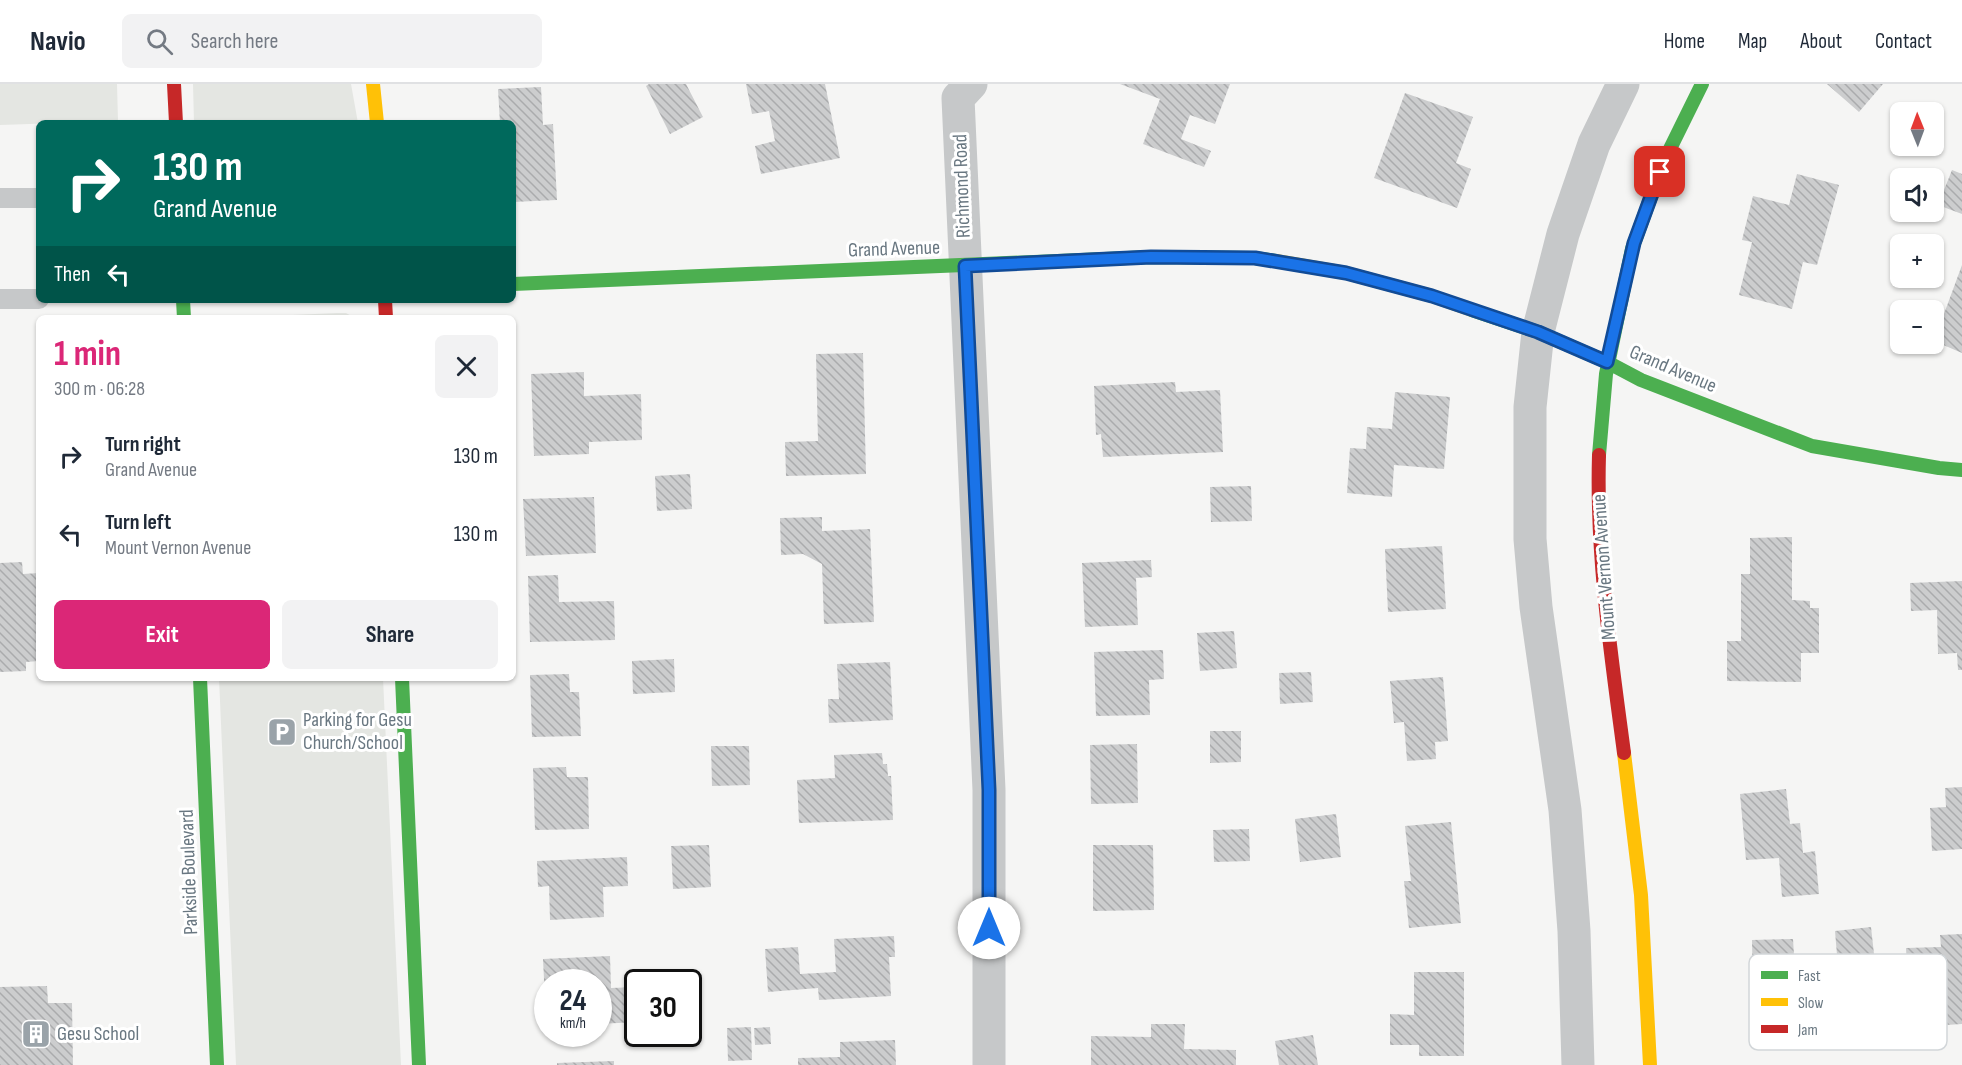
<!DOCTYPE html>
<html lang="en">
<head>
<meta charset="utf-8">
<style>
	body { margin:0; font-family:"Sofia Sans Condensed",sans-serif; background:#f2f2f3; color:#1f2937; height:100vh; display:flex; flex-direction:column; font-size:22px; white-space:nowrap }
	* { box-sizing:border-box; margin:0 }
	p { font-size:20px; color:#747a83 }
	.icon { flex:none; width:33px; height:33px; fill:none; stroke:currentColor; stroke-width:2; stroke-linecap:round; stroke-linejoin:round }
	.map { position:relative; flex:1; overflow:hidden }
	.sheet { position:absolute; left:36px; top:231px; width:480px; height:366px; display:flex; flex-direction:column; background:#fff; border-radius:9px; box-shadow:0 2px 4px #0004 }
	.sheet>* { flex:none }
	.hud { position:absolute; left:36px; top:36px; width:480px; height:183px; border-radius:9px; box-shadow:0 2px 4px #0004; background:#00695c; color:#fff; overflow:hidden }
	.needle { width:39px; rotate:359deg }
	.controls { position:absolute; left:1890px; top:18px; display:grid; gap:12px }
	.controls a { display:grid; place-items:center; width:54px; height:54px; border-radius:9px; background:#fff; box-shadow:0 2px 4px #0004; font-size:30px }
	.speed { position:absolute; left:534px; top:885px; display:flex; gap:12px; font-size:30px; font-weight:700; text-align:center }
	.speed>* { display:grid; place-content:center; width:78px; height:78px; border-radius:50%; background:#fff; box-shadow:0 2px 4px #0004; line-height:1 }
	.speed small { font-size:15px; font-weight:400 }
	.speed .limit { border:3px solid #111; border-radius:9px; background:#fff; color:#111 }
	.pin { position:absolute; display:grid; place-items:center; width:51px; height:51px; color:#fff; margin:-26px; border-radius:12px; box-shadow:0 3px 9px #0006 }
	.me { position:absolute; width:66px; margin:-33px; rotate:0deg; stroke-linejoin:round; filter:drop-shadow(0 0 4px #0008) }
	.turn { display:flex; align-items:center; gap:21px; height:126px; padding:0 18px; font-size:27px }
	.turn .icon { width:78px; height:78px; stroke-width:2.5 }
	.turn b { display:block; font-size:42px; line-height:51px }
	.then { display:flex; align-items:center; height:57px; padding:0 18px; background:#0003; gap:12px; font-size:22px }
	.round { display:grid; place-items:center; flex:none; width:63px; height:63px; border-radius:9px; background:#f2f2f3 }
	.head { display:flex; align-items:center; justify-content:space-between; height:102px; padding:0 18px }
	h1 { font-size:36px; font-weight:700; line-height:45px; color:#db2777 }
	.action { display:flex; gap:12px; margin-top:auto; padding:12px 18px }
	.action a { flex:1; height:69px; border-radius:9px; background:#db2777; color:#fff; font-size:24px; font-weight:700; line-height:69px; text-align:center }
	.action a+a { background:#f2f2f3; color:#1f2937 }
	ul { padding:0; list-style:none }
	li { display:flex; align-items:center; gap:18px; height:78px; padding:0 18px }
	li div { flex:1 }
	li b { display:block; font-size:22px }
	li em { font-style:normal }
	header { display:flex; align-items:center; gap:36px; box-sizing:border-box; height:84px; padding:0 30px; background:#fff; border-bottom:2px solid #e0e1e3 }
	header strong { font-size:28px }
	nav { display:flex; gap:33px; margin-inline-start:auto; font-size:21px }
	.search { width:420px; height:54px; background:#f2f2f3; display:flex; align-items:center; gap:15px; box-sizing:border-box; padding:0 21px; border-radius:9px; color:#747a83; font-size:22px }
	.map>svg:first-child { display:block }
	.green { fill:#e4e6e2 }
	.building { fill:url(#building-back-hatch) }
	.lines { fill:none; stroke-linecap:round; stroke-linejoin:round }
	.lane { stroke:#c6c8c9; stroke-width:20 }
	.street { stroke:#c6c8c9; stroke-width:33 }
	.fast { stroke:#4caf50; stroke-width:14 }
	.slow { stroke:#ffc107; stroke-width:14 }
	.jam { stroke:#c62828; stroke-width:14 }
	.route-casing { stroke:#114b97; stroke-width:15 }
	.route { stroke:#1a73e8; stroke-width:10 }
	.labels { text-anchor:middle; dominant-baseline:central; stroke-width:6; stroke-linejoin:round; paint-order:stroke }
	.street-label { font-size:20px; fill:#697781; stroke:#fff }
	.poi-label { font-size:20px; fill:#697781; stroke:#fff; text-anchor:start }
	.key { fill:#fff; stroke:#d2d6d9; stroke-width:1.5 }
	.key-label { font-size:16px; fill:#697781 }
</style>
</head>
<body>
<header>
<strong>Navio</strong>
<div class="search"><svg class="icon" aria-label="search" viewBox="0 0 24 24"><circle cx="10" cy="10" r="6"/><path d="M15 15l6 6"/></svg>Search here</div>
<nav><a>Home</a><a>Map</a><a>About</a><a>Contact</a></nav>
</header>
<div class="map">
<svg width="1962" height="981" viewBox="0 0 1962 981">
	<defs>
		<pattern id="building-back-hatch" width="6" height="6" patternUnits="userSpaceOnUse" patternTransform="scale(1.5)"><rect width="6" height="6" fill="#cccdce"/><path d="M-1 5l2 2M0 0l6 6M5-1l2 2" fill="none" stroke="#aaabad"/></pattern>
	</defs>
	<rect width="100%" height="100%" fill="#f5f5f4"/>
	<path class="green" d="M0 0H117L118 37 0 41Z
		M193 0H351L358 39H194Z
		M337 229H346L355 234H229Z
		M219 594H383L401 981H236Z"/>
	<path class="building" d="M649 0H686L703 33 670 50 646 2Z
		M746 0H825L840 74 761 90 755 62 775 57 769 27 752 30Z
		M1120 0H1230L1215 40 1190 31 1181 55 1211 67 1204 83 1143 60 1160 15Z
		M1827 0H1883L1859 28Z
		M541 3 543 41 553 40 557 116 513 118V39H500L498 5Z
		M1405 9 1473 33 1456 79 1471 85 1457 124 1374 94Z
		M1952 86 1962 90V130L1938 121Z
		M1797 90 1839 101 1817 181 1803 178 1792 225 1739 211 1752 158 1742 156 1753 112 1789 121Z
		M1962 181V269L1934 257Z
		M863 269 866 390 786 392 785 358 818 357 816 270Z
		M584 288V312L641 310 642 356 589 358V370L534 372 531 290Z
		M1175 298 1176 308 1220 306 1223 368 1103 373 1101 350 1096 351 1094 302Z
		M1395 308 1450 313 1444 385 1394 381 1392 413 1347 409 1350 364 1366 365 1367 343 1392 345Z
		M690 390 692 425 657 427 655 392Z
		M1251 402 1252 437 1211 438 1210 403Z
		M594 413 596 469 526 472 523 415Z
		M822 433V447L870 445 874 538 824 540 822 480 803 470 781 471 780 434Z
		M1792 453V516L1810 517V524H1819V569H1801V598L1727 597V557H1741V490H1750V454Z
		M1442 462 1446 525 1388 528 1385 465Z
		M1151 476 1152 493 1136 494 1138 541 1085 543 1082 479Z
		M22 478 23 490 39 489V577L26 578V587L0 588V479Z
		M558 491 559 518 614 517 615 556 530 558 528 492Z
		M1962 497V586H1958L1957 569 1938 570 1937 526 1911 527 1910 499Z
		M1234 547 1237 584 1200 587 1197 549Z
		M1163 566 1164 595 1149 596 1150 631 1096 632 1094 568Z
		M674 575 675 608 633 610 632 577Z
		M890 578 893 636 829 639 828 615H839L837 580Z
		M1311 588 1313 618 1280 620 1279 589Z
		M569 590 570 608H579L581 652 532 653 530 591Z
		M1443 593 1448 657 1435 658 1436 675 1407 677 1404 638 1394 639 1390 597Z
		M1210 647H1241V678L1210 679Z
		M1137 660 1138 719 1091 720 1090 661Z
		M711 662H749L750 701 712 702Z
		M882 669 883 680H887L888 692H891L893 736 799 739 797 696 835 694 834 671Z
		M566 683 567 693H588L589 745 535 746 533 684Z
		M1962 703V765L1932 767 1930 724 1946 723 1945 704Z
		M1786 705 1790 740 1800 739 1803 769 1815 767 1819 810 1782 813 1779 774 1746 776 1740 710Z
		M1336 730 1341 773 1300 778 1295 735Z
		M1451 738 1461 839 1409 844 1404 797H1411L1405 742Z
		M1249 745 1250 777 1214 778 1213 746Z
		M709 761 711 803 673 805 671 762Z
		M1093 761H1153L1154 826 1093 827Z
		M627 773 628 802 603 803 604 833 550 836 549 802 538 803 537 777Z
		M1871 843 1875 879 1838 883 1835 847Z
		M1962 850V940L1946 941 1945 902 1908 903 1906 864 1941 863 1940 851Z
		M894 852 895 873H889L891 912 819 916 818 904 768 908 765 865 798 863 800 890 836 888 834 855Z
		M1793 855 1794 871 1818 870 1820 917 1799 918 1800 959 1754 960 1752 856Z
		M610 872 611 904 637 903 638 938 598 940V898H548V935H546L543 875Z
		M1414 888H1464V972H1419V961H1390V930L1414 931Z
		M47 902 48 919H72L73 981H0V903Z
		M1151 940H1185L1184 965 1236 966V981H1091V952L1151 953Z
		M751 943 752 976 728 977 727 944Z
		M770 943 771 960 755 961 754 944Z
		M1313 951 1318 981H1279L1275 957Z
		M895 956 896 981H798V974L840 973V958Z
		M614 977V981H557V979Z"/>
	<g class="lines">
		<path class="lane" d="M0 114H39
			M0 215H39"/>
		<path class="street" d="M971 0 958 14 989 706V981
			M1578 981 1574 847 1565 726 1536 523 1530 455V323L1538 248 1563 150 1594 60 1623 0"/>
		<path class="fast" d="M513 200 1151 173 1255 174 1276 177
			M183 216 184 234
			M1472 226 1538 248 1607 278 1641 296 1812 362 1939 384 1962 386
			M1599 371 1606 290 1632 165 1664 77 1702 0
			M200 594 217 981
			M402 594 419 981"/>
		<path class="slow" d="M373 0 377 39
			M1276 177 1346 189 1432 212 1472 226
			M1624 669 1641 811 1650 981"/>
		<path class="jam" d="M174 0 176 39
			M385 216 386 234
			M1599 371C1596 472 1611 570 1624 669"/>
	</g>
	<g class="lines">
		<g class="route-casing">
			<path id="route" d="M989 844V706L965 182 1151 173 1255 174 1346 189 1432 212 1538 248 1607 278 1634 159 1660 88"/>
		</g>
		<use href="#route" class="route"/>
	</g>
	<defs>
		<g id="parking-square" transform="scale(1.5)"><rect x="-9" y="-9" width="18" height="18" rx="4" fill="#9aa3a9" stroke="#fff"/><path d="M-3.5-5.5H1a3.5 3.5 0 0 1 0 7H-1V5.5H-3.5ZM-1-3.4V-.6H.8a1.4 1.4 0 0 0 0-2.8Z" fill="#fff"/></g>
		<g id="building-square" transform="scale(1.5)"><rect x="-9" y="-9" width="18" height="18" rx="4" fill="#9aa3a9" stroke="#fff"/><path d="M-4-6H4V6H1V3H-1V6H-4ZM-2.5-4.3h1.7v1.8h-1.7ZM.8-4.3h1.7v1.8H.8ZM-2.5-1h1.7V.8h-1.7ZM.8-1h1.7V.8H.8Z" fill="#fff"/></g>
	</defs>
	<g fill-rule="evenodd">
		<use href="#parking-square" x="282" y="648"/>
		<use href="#building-square" x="36" y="950"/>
	</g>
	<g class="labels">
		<g class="street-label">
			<text transform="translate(962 102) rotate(-92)">Richmond Road</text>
			<text transform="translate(894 165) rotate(-2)">Grand Avenue</text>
			<text transform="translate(1673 285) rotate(23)">Grand Avenue</text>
			<text transform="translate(1604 483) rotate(-94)">Mount Vernon Avenue</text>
			<text transform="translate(189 788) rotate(-92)">Parkside Boulevard</text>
		</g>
		<g class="poi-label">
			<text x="303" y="636">Parking for Gesu<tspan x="303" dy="23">Church/School</tspan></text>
			<text x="57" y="950">Gesu School</text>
		</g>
	</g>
	<rect x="1749" y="870" width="198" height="96" rx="9" class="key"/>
	<rect x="1761" y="887" width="27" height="8" fill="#4caf50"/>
	<rect x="1761" y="914" width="27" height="8" fill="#ffc107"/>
	<rect x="1761" y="941" width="27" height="8" fill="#c62828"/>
	<g class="key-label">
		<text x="1798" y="897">Fast</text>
		<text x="1798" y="924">Slow</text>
		<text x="1798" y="951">Jam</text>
	</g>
</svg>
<div class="controls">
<a><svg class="needle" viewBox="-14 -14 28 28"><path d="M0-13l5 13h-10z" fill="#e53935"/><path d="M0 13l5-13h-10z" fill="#747a83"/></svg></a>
<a><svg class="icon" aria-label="sound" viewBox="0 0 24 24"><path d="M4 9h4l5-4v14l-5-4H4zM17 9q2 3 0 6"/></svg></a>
<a>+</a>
<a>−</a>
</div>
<div class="speed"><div>24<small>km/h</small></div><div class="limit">30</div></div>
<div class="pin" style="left:1660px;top:88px;background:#d93025"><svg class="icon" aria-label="arrive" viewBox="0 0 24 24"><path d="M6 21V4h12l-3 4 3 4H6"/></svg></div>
<svg class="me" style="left:989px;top:844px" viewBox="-20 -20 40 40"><circle r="19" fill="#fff"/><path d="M0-13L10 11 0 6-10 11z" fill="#1a73e8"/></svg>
<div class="hud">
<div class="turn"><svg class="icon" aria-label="right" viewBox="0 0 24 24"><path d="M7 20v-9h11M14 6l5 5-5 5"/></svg><div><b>130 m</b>Grand Avenue</div></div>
<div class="then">Then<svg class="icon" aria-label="left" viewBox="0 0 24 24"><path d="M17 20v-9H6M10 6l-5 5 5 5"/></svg></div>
</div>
<section class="sheet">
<div class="head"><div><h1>1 min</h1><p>300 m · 06:28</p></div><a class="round"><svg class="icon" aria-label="close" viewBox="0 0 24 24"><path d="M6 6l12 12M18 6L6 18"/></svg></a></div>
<ul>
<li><svg class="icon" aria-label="right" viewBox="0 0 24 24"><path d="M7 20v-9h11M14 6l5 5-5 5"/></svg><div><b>Turn right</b><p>Grand Avenue</p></div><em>130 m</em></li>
<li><svg class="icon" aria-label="left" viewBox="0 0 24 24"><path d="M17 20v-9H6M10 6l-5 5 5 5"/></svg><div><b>Turn left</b><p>Mount Vernon Avenue</p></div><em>130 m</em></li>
</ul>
<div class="action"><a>Exit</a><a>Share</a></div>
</section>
</div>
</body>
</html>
